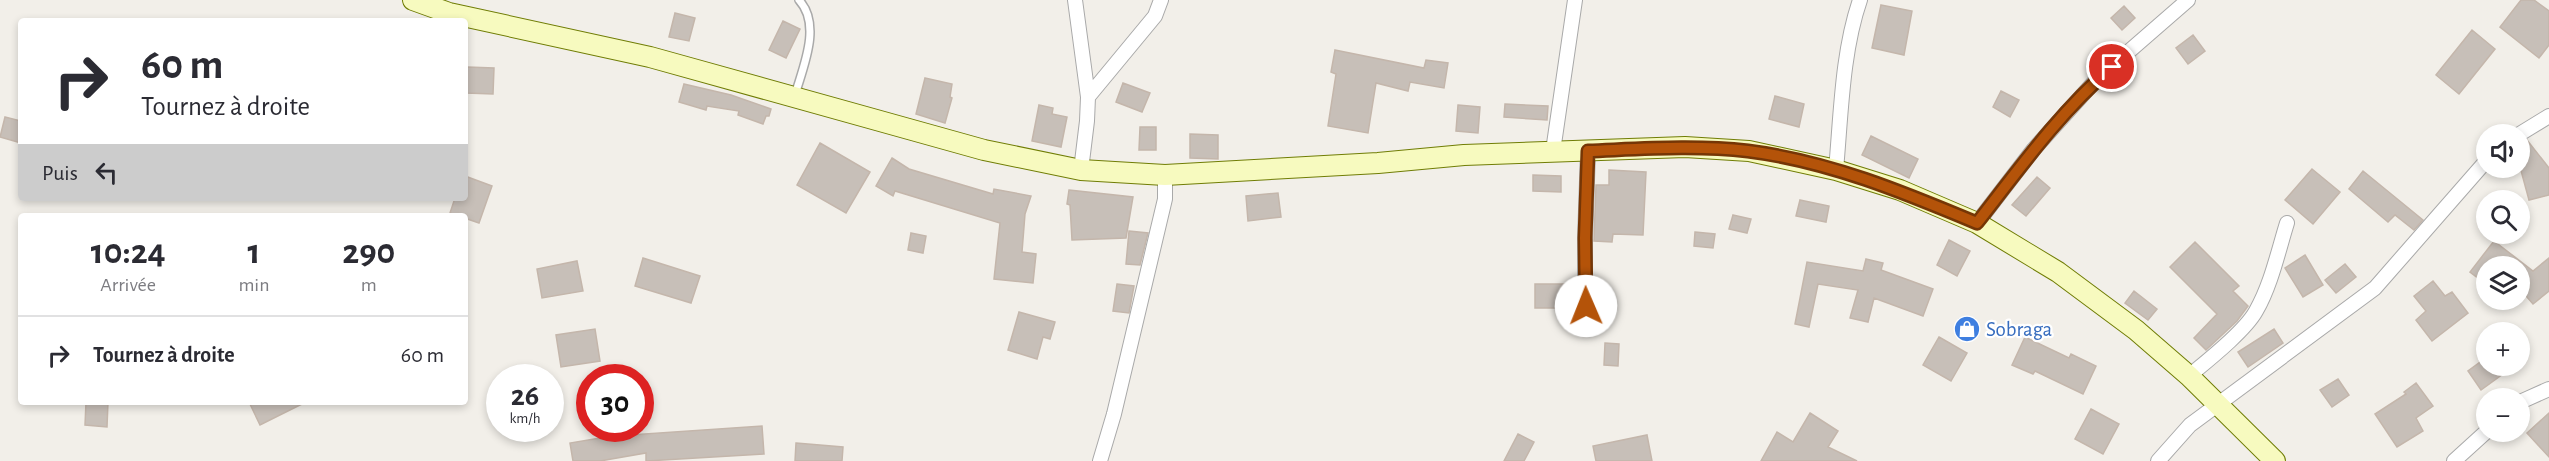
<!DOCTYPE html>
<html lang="fr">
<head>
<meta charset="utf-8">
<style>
	body { margin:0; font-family:"Alegreya Sans",sans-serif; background:#f7f7f7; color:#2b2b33; height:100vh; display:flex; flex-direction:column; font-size:22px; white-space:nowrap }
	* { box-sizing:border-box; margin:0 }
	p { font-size:20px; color:#7c7c81 }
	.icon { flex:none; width:33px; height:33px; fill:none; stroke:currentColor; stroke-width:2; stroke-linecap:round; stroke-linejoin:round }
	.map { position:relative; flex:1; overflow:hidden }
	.details { position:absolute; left:18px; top:213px; width:450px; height:192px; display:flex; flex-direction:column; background:#fff; border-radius:6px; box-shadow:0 3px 9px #0003 }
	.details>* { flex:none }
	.top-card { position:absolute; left:18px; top:18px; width:450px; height:183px; border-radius:6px; box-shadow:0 3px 9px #0003; background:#fff; color:#2b2b33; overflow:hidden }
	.fabs { position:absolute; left:2476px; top:124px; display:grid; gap:12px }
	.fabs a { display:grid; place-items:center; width:54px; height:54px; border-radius:50%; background:#fff; box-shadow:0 3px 9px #0003; font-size:30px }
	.speed { position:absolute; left:486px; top:364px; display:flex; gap:12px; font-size:30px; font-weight:700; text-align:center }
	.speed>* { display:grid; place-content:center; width:78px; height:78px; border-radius:50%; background:#fff; box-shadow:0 3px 9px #0003; line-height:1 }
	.speed small { font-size:15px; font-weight:400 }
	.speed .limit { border:9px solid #d22; background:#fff; color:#111 }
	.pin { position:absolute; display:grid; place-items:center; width:51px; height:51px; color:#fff; margin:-26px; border:3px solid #fff; border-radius:50%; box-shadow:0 2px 6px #0007 }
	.me { position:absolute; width:66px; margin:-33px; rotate:359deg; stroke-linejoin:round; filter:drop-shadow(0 0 4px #0008) }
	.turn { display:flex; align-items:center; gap:21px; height:126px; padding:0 24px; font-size:27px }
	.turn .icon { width:78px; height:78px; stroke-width:2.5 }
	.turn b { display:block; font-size:42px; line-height:51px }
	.then { display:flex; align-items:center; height:57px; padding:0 24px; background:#0003; gap:12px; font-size:22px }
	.eta { display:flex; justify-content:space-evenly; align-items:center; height:102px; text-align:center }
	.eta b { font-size:36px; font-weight:700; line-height:42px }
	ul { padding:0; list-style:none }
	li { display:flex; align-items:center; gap:18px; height:78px; padding:0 24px; border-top:2px solid #e1e1e2 }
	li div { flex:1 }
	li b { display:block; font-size:22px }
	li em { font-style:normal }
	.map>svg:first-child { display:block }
	.building { fill:#c7bfb8; stroke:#c4b6ab; stroke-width:1.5 }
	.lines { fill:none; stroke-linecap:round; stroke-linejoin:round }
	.lane-casing { stroke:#a9a9a9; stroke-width:10 }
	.street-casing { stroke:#a9a9a9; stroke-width:16 }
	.secondary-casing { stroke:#707d05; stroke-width:22 }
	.lane { stroke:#fff; stroke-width:7 }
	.street { stroke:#fff; stroke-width:14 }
	.secondary { stroke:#f7fabf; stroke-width:20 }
	.route-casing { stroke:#753606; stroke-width:15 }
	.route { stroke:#b45309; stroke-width:10 }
	.labels { text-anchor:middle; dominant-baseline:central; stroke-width:4.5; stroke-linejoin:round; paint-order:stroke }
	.shop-label { font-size:21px; fill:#366cbe; stroke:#fff; text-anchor:start }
</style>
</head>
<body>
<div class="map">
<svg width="2549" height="461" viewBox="0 0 2549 461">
	<rect width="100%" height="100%" fill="#f2efe9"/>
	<path class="building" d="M2521 0H2534L2549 11V45L2539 58 2500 27Z
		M1881 5 1912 11 1904 55 1872 48Z
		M2124 6 2135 18 2122 30 2111 18Z
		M675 13 695 18 689 41 669 37Z
		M783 21 800 29 786 58 769 50Z
		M2472 30 2495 49 2459 94 2436 75Z
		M2193 35 2205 51 2188 64 2176 48Z
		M1335 50 1424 68 1426 60 1448 63 1444 88 1410 82 1408 91 1376 83 1368 133 1328 126 1336 74 1331 72Z
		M467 67 494 68 493 94 466 93Z
		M925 78 952 84 950 97 952 98 945 123 916 114Z
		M1123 83 1150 93 1142 112 1116 102Z
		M684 84 731 95 771 109 769 116H766L763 124 738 115 739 111 707 106 706 110 679 102Z
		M2001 91 2019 100 2010 117 1993 107Z
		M1775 96 1804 104 1799 127 1769 119Z
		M1505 104 1548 106 1547 120 1504 117Z
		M1039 105 1053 108 1052 114 1067 117 1061 147 1032 141Z
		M1458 105 1480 107 1478 133 1456 131Z
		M5 117 21 121V143L0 137Z
		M1140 127H1156V150H1139Z
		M1190 134 1218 135V159L1190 158Z
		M1871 136 1918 159 1909 178 1862 155Z
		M2527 140 2549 168V195L2529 200 2520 167V144Z
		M820 143 870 172 846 213 797 185Z
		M892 158 909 169 993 194 994 189 1031 196 1025 214 1022 252 1036 254 1033 283 994 279 1000 223 895 191 893 196 876 186Z
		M2312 169 2340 192 2313 224 2285 200Z
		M1609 170 1646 172 1643 235 1613 234 1612 242 1594 241 1596 185H1609Z
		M2363 171 2423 220 2414 230 2395 215 2388 222 2349 189Z
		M1533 175 1561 176V192L1533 191Z
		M465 176 492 186 479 223 450 213 455 198H465Z
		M2037 177 2050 188 2026 216 2012 205Z
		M1069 190 1133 197 1126 238 1072 240 1070 205 1067 204Z
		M1278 193 1281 217 1248 221 1246 196Z
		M1800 200 1829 206 1826 222 1796 216Z
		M1733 215 1751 219 1747 233 1729 229Z
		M1129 231 1148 233 1140 265 1126 264Z
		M1695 232 1715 234 1713 248 1694 246Z
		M911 233 926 236 923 253 908 250Z
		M1949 240 1970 251 1957 276 1937 265Z
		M2494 241 2533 271 2549 258V291L2533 304 2520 289V267H2487V285L2470 272Z
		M2195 242 2239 286 2233 291 2248 306 2237 321 2206 350 2194 338 2217 314 2170 267Z
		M2305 255 2323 285 2303 297 2285 268Z
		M643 258 700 276 691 303 635 286Z
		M1866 259 1883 263 1881 270 1933 289 1923 316 1874 298 1868 322 1850 318 1858 290 1818 284 1809 327 1795 324 1807 262 1863 271Z
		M577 261 583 291 542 298 537 269Z
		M2345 264 2356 277 2336 293 2325 280Z
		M2433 281 2445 296 2452 292 2468 313 2432 341 2416 320 2426 311 2414 296Z
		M1117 284 1134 286 1129 313 1113 311Z
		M1535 284H1574L1575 308H1535Z
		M2134 291 2157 309 2148 320 2125 303Z
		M1019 312 1055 322 1050 339 1043 337 1037 359 1008 350Z
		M595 329 600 361 561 367 556 335Z
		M2274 329 2283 343 2248 367 2238 352Z
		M1939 337 1967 353 1951 381 1923 365Z
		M2025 337 2069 358 2071 354 2096 366 2083 394 2035 371 2033 374 2012 365Z
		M1605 343 1619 344 1618 366 1604 365Z
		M2487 357V366H2514L2481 390 2468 371Z
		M2338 379 2349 395 2332 407 2320 390Z
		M2416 383 2433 406 2416 418 2423 431 2397 447 2375 414 2406 394 2404 392Z
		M86 402H108L107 427 85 425Z
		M249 402H306L260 425Z
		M2091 409 2119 424 2103 454 2075 439Z
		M1810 413 1838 431 1828 447 1857 461H1761L1777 432 1793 442Z
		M2549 413V457L2527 433Z
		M762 426 764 454 646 461V453L600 461H573L570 443 630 433V435Z
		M1518 434 1534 442 1524 461H1504Z
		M1647 435 1652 461H1596L1593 446Z
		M796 443 843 447 842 461H795Z"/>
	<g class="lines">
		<g class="lane-casing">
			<path id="lane" d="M795 95C803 67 822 25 799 0"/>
		</g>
		<g class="street-casing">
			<path id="street" d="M1075 0 1088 97 1087 121 1081 170
				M1088 97 1155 16 1161 0
				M2518 135 2549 116
				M1553 151 1575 0
				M1836 170C1841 115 1842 52 1860 0
				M1977 223 2034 149 2096 80 2188 0
				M1585 306V239L1588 151
				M2189 376C2207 361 2245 331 2256 311 2271 285 2278 252 2287 223
				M2520 402 2549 389
				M1100 461 1114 414 1165 199V175
				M2158 461 2190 425 2375 288 2487 160
				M2454 461 2487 431"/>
		</g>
		<g class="secondary-casing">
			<path id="secondary" d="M413 0 449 13 650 57 984 150 1081 170 1165 175 1378 163 1464 155 1685 147 1749 151 1836 170 1900 190 1977 223 2058 272 2136 330 2189 376 2275 461"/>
		</g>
		<use href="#lane" class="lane"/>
		<use href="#street" class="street"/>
		<use href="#secondary" class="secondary"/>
	</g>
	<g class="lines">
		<g class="route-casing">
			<path id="route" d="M1586 306 1585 238 1588 151C1641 149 1695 145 1748 151 1828 161 1903 192 1977 223 2019 169 2060 112 2112 67"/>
		</g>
		<use href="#route" class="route"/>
	</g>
	<defs>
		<g id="shop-disc" transform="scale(1.35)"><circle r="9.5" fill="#3f7fe0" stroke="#fff"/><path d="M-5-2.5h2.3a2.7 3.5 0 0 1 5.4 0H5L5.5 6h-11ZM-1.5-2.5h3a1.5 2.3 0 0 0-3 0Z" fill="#fff"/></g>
	</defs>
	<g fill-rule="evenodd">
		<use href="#shop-disc" x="1967" y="329"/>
	</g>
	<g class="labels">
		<g class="shop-label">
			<text x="1986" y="329">Sobraga</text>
		</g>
	</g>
</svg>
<div class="fabs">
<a><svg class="icon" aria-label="sound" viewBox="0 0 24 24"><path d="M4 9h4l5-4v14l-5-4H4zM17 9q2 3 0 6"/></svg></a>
<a><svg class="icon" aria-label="search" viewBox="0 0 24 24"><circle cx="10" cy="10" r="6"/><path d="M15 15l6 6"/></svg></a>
<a><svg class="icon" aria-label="layers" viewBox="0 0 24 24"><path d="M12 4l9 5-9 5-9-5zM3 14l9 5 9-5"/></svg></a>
<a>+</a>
<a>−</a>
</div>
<div class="speed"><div>26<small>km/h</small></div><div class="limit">30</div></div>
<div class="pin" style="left:2112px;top:67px;background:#d93025"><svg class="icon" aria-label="arrive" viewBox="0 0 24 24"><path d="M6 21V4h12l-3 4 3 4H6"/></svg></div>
<svg class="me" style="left:1586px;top:306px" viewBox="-20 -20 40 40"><circle r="19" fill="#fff"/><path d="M0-13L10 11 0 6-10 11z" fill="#b45309"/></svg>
<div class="top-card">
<div class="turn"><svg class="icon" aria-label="right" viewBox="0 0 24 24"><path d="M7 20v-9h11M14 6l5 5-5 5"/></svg><div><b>60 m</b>Tournez à droite</div></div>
<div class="then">Puis<svg class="icon" aria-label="left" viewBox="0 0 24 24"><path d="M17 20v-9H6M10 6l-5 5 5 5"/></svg></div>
</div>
<section class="details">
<div class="eta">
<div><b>10:24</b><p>Arrivée</p></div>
<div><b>1</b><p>min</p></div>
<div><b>290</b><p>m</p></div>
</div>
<ul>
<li><svg class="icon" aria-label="right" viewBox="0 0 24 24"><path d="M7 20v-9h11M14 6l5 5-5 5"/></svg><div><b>Tournez à droite</b></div><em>60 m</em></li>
</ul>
</section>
</div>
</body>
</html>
